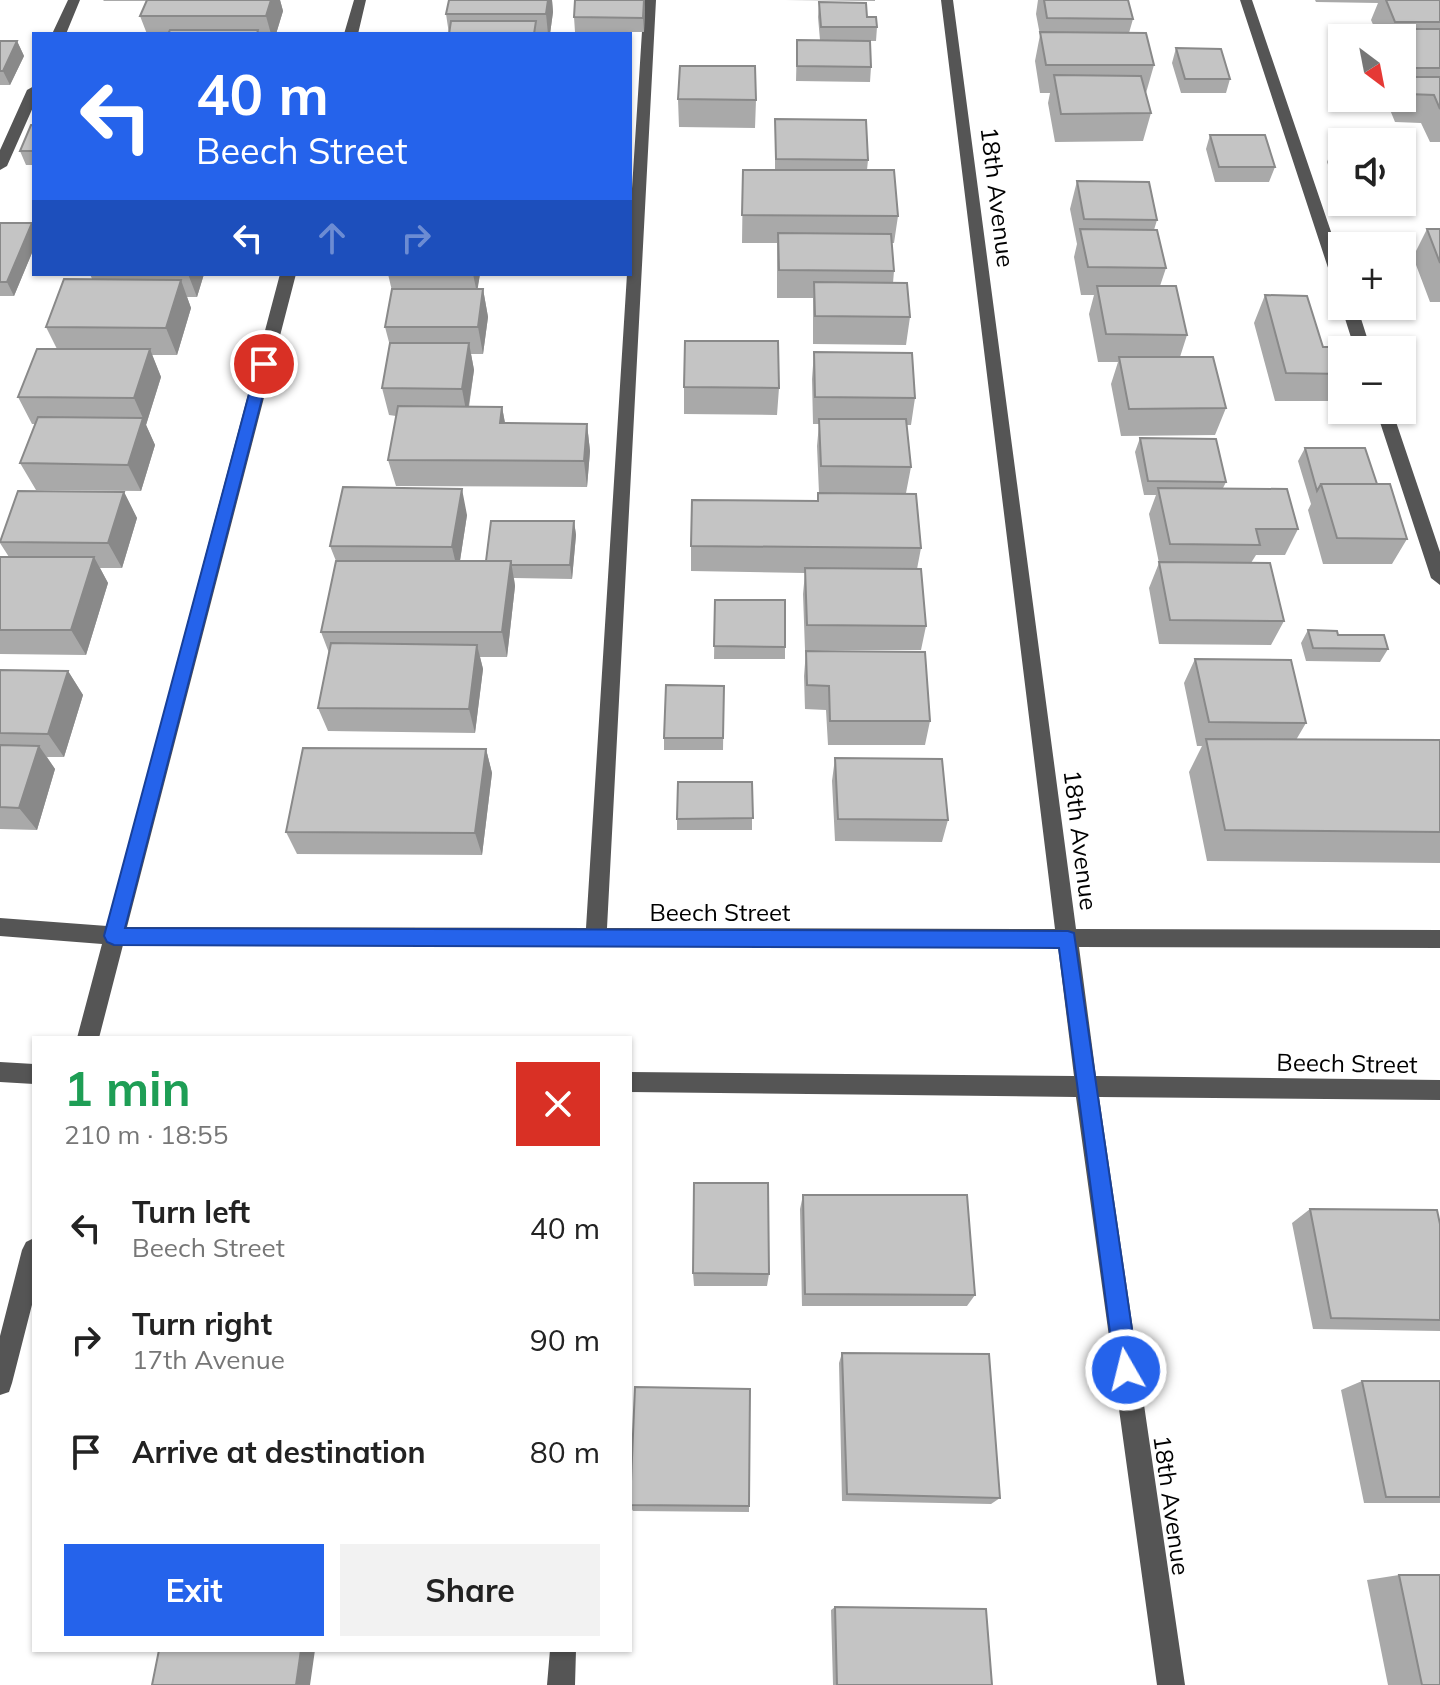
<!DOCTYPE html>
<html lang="en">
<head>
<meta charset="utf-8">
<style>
	body { margin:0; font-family:Mulish,sans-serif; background:#f2f2f2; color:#222; height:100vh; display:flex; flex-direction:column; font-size:30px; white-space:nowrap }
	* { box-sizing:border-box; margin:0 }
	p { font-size:26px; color:#767676 }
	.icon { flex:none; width:44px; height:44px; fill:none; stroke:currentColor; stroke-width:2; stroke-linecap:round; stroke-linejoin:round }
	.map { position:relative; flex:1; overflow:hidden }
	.panel { position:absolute; left:32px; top:1036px; width:600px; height:616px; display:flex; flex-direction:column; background:#fff; border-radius:0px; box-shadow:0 2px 6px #0004 }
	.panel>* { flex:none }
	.top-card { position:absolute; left:32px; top:32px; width:600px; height:244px; border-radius:0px; box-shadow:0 2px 6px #0004; background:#2563eb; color:#fff; overflow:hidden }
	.needle { width:52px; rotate:148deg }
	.tools { position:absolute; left:1328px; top:24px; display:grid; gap:16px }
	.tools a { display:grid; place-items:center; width:88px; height:88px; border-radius:0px; background:#fff; box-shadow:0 2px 6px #0004; font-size:40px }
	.pin { position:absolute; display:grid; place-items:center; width:68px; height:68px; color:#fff; margin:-34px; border:4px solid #fff; border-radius:50%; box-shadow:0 2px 8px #0007 }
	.me { position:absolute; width:88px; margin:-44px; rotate:352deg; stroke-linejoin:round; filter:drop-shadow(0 0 6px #0008) }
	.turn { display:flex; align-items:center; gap:28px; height:168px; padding:0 32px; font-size:36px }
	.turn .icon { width:104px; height:104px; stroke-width:2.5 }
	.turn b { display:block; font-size:56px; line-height:68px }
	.lanes { display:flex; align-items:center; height:76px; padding:0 32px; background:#0003; justify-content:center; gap:40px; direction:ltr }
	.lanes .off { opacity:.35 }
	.round { display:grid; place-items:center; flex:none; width:84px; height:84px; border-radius:0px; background:#f2f2f2 }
	.summary { display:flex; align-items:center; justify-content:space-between; height:136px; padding:0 32px }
	h1 { font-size:48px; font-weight:700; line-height:60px; color:#1e9e55 }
	.primary-button { display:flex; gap:16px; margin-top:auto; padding:16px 32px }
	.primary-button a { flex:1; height:92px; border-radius:0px; background:#2563eb; color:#fff; font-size:32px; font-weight:700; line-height:92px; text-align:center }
	.primary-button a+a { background:#f2f2f2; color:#222 }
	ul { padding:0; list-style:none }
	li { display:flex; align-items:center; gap:24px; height:112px; padding:0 32px }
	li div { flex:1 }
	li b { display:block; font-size:30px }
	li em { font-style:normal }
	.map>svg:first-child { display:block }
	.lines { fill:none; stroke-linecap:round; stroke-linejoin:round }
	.minor { fill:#555; fill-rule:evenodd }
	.wall { fill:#a9a9a9 }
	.shaded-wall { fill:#898989 }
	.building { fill:#c4c4c4; stroke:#898989; stroke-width:2 }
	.route { fill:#2563eb; stroke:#184099; stroke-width:2 }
	.labels { text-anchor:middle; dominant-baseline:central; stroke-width:6; stroke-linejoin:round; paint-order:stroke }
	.street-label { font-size:24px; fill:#000; stroke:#fff }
</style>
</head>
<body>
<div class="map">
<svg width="1440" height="1685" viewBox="0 0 1440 1685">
	<rect width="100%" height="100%" fill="#fff"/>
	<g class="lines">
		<path class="minor" d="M68 0H80L66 34H52Z
			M354 0H366L358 34H344Z
			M644 0H656L607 928 1055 929 941 0H953L1076 929 1440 930V948L1079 947 1096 1076 1440 1080V1100L1099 1097 1185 1685H1157L1076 1097 630 1092V1072L1074 1076 1058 947 123 945 99 1038H77L102 944 0 936V918L107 926 280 274H296L127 927 586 928 627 274H630V220Z
			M1240 0H1252L1342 264V291L1334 286Z
			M34 86V105L7 166 0 170V150L27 90Z
			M1341 306H1357L1371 350H1355Z
			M1376 410H1392L1440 552V585L1431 578Z
			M0 1062 34 1064V1084L0 1082Z
			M34 1238V1297L12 1383 9 1392 0 1395V1336L22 1250 26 1242Z
			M550 1650H576L575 1685H547Z"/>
	</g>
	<path class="wall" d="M103 0H280L283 11 276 34H147L140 16 146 1H104Z
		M449 0H552L553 12 550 34H449L446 14Z
		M785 0H875V1Z
		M1038 0H1128L1133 19 1129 33 1154 65 1146 93 1151 113 1143 141 1055 142 1048 103 1050 93H1040L1035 61 1040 35 1036 14Z
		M1315 0H1440V142H1430L1421 123 1395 122 1388 105 1391 98H1402V38H1368L1372 29H1375L1371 20 1378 3 1316 2Z
		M819 2 867 17 877 27 876 41H870L871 67 870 82 796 81 797 40H820L818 17Z
		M645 6 644 32H575L574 17Z
		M0 41H17L24 56 10 85H0Z
		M1176 48 1230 79 1226 93H1181L1172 63Z
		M678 99 756 100 755 128 679 127Z
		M775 119 868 160 867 170 898 216 894 243H892L894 271 893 283 910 317 906 345 813 344V298H777V243H742L743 170H775Z
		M34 125V165H26L20 151Z
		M1210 135 1275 167 1269 182H1215L1206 149Z
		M1333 147H1342V190H1337L1327 162Z
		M1077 181 1157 220 1154 230 1166 268 1160 286 1187 335 1180 357 1226 408 1215 435 1121 436 1111 384 1118 362H1098L1089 314 1094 295H1081L1074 257 1077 244 1070 209Z
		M0 223H32L34 228V248L14 296H0Z
		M1427 229H1440V302H1430L1413 257Z
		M90 274H204L197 297H187L191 308 177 355H152L161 377 146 425 155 445 141 491 36 490 20 463 35 424H32L18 397 57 349 46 327 92 279Z
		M388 274H480L477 289H483L488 317 483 354H471L474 370 469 407H502L505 423 587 424 590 451 587 487 396 486 388 460 396 416 389 415 382 388 390 346 385 327 392 291Z
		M1265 295 1323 347 1342 350V397L1340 401H1275L1254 323Z
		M814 352 915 398 911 425H907L911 467 906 493H819L817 446 819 424H813L812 379Z
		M684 387 779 388 777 415 684 414Z
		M1140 438 1226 482 1223 488 1298 529 1285 555H1256L1251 563 1284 621 1271 645 1159 644 1149 588 1159 563 1149 514 1156 495H1144L1135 452Z
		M1305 448 1377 484 1407 539 1392 564H1323L1308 510 1311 504 1298 461Z
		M124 492 137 518 122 568H100L108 583 86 655 0 654V557H9L0 543Z
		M467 515 460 561H486L574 521 576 535 572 579 514 578 515 586 507 657H480L483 669 475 733 328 731 318 708 329 653 321 632 336 561 330 546Z
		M691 546 921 548 917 569 926 626 921 650H805L803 594 805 573 691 571Z
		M715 600 785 647V659H714Z
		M1308 630 1338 635 1388 649 1380 662 1306 661 1301 643Z
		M806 651 930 721 925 745H828L826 710 805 709 804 676Z
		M1195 659 1306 723 1296 740H1440V863L1207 861 1189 772 1202 746H1197L1184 683Z
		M0 670 68 671 83 695 64 757H47L55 769 37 830 0 829Z
		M724 686 723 750H664V738Z
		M486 749 492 773 482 855 297 854 286 832Z
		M835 758 948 820 942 842 835 841 832 781Z
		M752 782V830H677V819Z
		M803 1195 975 1295 967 1306H802L800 1209Z
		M1310 1209 1440 1224V1331L1313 1329 1292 1223Z
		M693 1273 769 1274 767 1286H694Z
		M842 1353 1000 1498 991 1504 842 1501 839 1363Z
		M1362 1381H1440V1503H1364L1341 1390Z
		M635 1387 749 1506V1512L633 1511 630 1506Z
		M1399 1575 1440 1685H1388L1367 1580Z
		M835 1607 992 1685H833L831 1610Z"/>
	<path class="shaded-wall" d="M271 0H280L283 11 276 34H271L266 16Z
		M548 0H552L553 12 550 34H548L546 14Z
		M644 0 645 6 644 32 643 18Z
		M17 41 24 56 10 85 3 71Z
		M32 223 34 228V248L14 296 7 282Z
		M188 274H204L197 297Z
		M473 274H480L477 293Z
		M181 280 191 308 177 355 166 328Z
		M483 289 488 317 483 354 478 327Z
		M469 343 474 370 467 416 462 389Z
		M150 349 161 377 146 425 134 398Z
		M502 407 507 434 500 423Z
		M143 418 155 445 141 491 128 465Z
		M587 424 590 451 587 487 584 461Z
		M462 489 467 515 458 573 452 547Z
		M124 492 137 518 122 568 108 543Z
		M574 521 576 535 572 579 570 565Z
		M94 557 108 583 86 655 71 630Z
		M511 561 515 586 507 657 502 632Z
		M477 645 483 669 475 733 469 709Z
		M68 671 83 695 64 757 48 734Z
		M39 746 55 769 37 830 19 808Z
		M486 749 492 773 482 855 475 833Z
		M301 1650H315L310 1685H296Z"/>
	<path class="building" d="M147 0H271L266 16H140Z
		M449 0H548L546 14H446Z
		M575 0H644L643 18 574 17Z
		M1044 0H1128L1133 19 1047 18Z
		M1386 0H1440V22H1395Z
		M819 2 866 3 867 17H876L877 27H821Z
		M451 21H536L534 34H449Z
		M1372 29H1440V68H1402V38H1376Z
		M170 30H258L257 34H168Z
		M1040 32 1146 33 1154 65H1046Z
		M797 40 870 41 871 67 797 66Z
		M0 41H17L3 71H0Z
		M1176 48 1221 49 1230 79H1185Z
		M680 66H755L756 100 678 99Z
		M1054 75 1141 76 1151 113 1061 114Z
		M1402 77H1440V109L1434 95 1408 94 1402 81Z
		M775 119 866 120 868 160 776 159Z
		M31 125H34V151H20Z
		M1210 135H1265L1275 167H1219Z
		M1333 147H1342V172Z
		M743 170H894L898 216 742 215Z
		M1077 181 1149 182 1157 220 1084 219Z
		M0 223H32L7 282H0Z
		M1080 229 1157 230 1166 268 1088 267Z
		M1427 229H1440V263Z
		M778 233 891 234 894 271 779 270Z
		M64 279 181 280 166 328 46 327Z
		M814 282 907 283 910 317 815 316Z
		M1097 286H1176L1187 335 1106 334Z
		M392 289H483L478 327H385Z
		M1265 295 1307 296 1323 347H1345L1346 350H1342V374L1286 373Z
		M685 341H778L779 388 684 387Z
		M390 343H469L462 389 382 388Z
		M37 349H150L134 398 18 397Z
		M814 352 912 353 915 398 815 397Z
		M1119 357H1213L1226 408 1129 409Z
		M398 406 502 407 500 423 587 424 584 461 388 460Z
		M38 417 143 418 128 465 20 463Z
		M819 419H906L911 467 821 466Z
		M1140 438 1216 439 1226 482 1148 481Z
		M1305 448H1365L1377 484H1321L1317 491Z
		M1321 484H1390L1407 539 1337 538Z
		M343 487 462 489 452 547 330 546Z
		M1158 488 1287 489 1298 529H1256L1260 545 1170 544Z
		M18 491 124 492 108 543 0 542Z
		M818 493 916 494 921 548 691 546 692 500 818 501Z
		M491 521H574L570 565H511V561H486Z
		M0 557H94L71 630H0Z
		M336 561H511L502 632H321Z
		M1159 562 1270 563 1284 621 1170 620Z
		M805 568 921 569 926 626 807 625Z
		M715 600H785V647L714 646Z
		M1308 630 1337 631 1338 635H1384L1388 649 1313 648Z
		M331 643 477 645 469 709 318 708Z
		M806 651 925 652 930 721H830L829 686 807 685Z
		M1195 659 1291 660 1306 723 1209 722Z
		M0 670 68 671 48 734 0 733Z
		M666 685 724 686 723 738H664Z
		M1206 739 1440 740V832L1225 830Z
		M0 745 39 746 19 808 0 807Z
		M303 748 486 749 475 833 286 832Z
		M835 758 942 759 948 820 838 819Z
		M678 782H752L753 818 677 819Z
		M694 1183H768L769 1274 693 1273Z
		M803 1195H967L975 1295 805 1294Z
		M1310 1209 1437 1210 1440 1224V1320L1331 1318Z
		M842 1353 989 1354 1000 1498 847 1494Z
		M1362 1381H1440V1497H1386Z
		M635 1387 750 1389 749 1506 630 1505Z
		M1399 1575H1440V1685H1422Z
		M835 1607 986 1609 992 1685H837Z
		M159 1650H301L296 1685H152Z"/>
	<path class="route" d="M264 359 271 364 125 928 1068 931 1074 933 1138 1370 1134 1378 1126 1381 1119 1378 1115 1370 1059 948 114 945 107 942 104 936 257 364Z"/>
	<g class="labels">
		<g class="street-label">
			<text transform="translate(998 197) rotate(83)">18th Avenue</text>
			<text transform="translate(1081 840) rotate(83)">18th Avenue</text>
			<text x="720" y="912">Beech Street</text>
			<text transform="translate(1347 1063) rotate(1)">Beech Street</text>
			<text transform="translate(1172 1505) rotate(82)">18th Avenue</text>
		</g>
	</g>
</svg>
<div class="tools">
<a><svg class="needle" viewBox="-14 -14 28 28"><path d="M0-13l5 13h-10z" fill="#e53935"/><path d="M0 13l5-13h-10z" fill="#767676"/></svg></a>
<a><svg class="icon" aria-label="sound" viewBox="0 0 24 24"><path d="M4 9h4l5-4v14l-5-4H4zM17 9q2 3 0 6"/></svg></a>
<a>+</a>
<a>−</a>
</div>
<div class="pin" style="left:264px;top:364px;background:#d93025"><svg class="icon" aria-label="arrive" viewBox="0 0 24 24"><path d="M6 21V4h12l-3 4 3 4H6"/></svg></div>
<svg class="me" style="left:1126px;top:1370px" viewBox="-20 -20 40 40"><circle r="17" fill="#2563eb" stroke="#fff" stroke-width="3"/><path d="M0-11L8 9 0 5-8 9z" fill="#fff"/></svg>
<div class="top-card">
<div class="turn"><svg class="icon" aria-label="left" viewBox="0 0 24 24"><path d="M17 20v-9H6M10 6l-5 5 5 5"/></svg><div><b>40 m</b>Beech Street</div></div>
<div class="lanes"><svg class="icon" aria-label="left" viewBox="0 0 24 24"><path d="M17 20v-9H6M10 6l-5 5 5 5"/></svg><svg class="icon off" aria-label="ahead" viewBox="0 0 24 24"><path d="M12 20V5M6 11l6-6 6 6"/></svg><svg class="icon off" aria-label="right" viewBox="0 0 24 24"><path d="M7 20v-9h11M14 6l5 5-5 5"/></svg></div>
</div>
<section class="panel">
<div class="summary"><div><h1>1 min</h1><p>210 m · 18:55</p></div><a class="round" style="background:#d93025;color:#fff"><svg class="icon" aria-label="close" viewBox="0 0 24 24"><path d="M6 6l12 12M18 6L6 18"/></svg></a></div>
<ul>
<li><svg class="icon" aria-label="left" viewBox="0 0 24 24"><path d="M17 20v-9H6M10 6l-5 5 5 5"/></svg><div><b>Turn left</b><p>Beech Street</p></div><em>40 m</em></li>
<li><svg class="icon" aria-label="right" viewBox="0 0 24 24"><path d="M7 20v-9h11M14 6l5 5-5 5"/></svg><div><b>Turn right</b><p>17th Avenue</p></div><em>90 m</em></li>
<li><svg class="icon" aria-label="arrive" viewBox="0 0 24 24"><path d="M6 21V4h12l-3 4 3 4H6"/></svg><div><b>Arrive at destination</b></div><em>80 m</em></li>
</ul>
<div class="primary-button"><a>Exit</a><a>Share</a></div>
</section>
</div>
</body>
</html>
